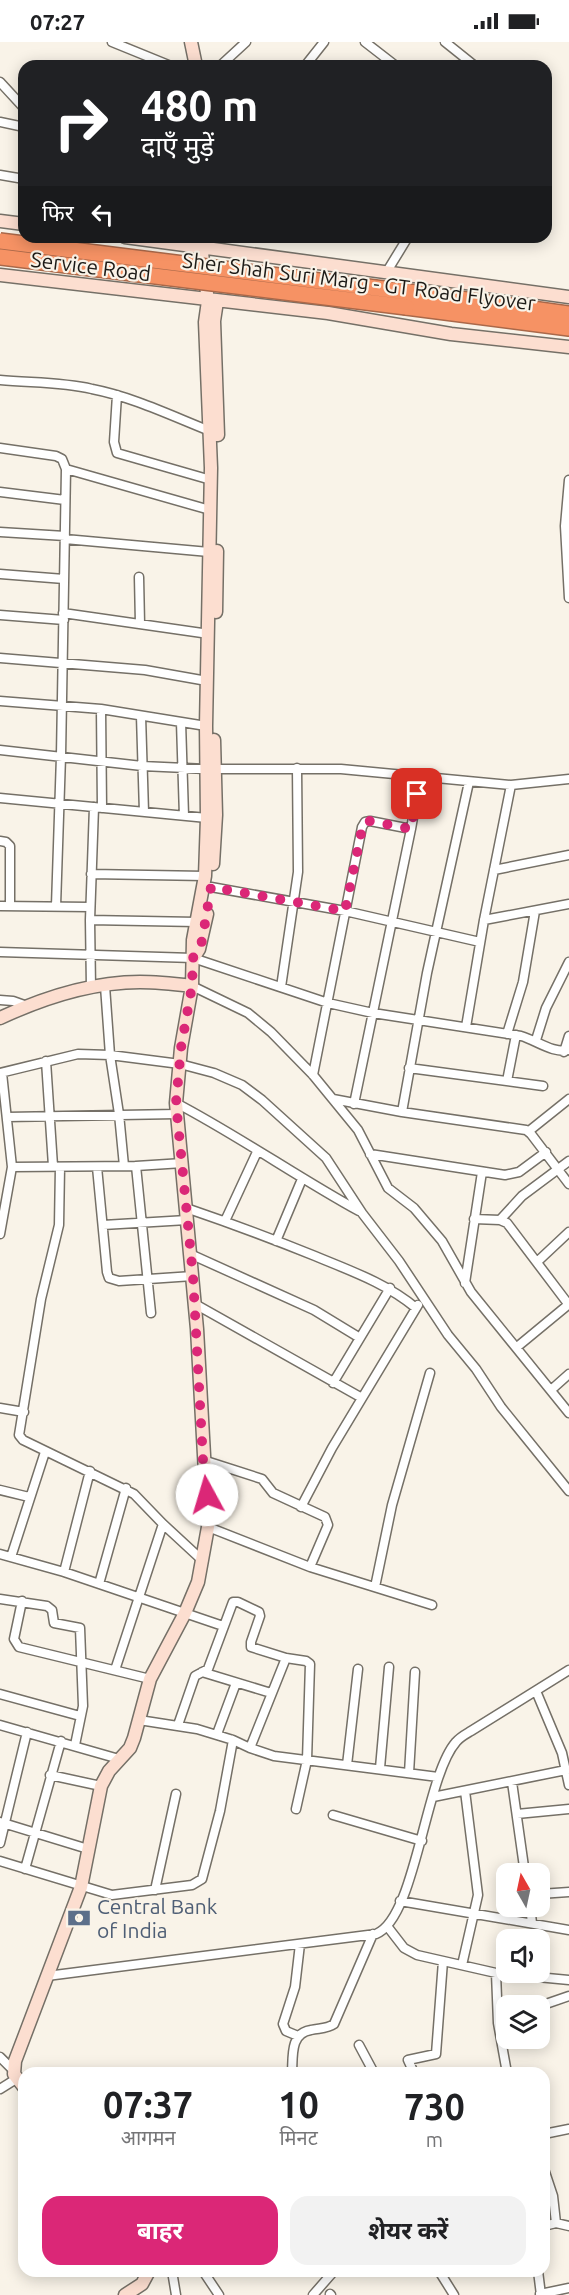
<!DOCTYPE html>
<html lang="hi">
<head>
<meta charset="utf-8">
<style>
	body { margin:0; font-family:Ubuntu,"Noto Sans Devanagari",sans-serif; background:#f2f2f2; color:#202124; height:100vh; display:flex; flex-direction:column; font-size:22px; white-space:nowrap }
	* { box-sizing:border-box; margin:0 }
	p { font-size:20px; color:#757577 }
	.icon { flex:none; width:33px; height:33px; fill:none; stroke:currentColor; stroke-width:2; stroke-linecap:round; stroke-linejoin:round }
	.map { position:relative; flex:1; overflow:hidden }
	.panel { position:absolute; left:18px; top:2025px; width:532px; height:210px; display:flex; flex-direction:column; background:#fff; border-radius:18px; box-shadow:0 3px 15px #0003 }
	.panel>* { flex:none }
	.banner { position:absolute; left:18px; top:18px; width:534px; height:183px; border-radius:18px; box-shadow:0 3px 15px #0003; background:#202124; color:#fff; overflow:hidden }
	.needle { width:39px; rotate:351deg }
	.tools { position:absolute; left:496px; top:1821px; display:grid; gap:12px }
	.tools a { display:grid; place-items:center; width:54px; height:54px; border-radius:12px; background:#fff; box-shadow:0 3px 15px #0003; font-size:30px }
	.pin { position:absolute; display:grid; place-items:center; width:51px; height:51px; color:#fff; margin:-26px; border-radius:12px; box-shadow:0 3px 9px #0006 }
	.me { position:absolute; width:66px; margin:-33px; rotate:354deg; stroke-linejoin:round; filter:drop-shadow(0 0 4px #0008) }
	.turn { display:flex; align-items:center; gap:21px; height:126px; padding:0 24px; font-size:27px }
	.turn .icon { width:78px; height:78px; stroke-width:2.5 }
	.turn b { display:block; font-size:42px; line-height:51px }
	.then { display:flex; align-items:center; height:57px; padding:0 24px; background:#0003; gap:12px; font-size:22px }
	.eta { display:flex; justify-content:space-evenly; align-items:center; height:102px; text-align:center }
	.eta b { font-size:36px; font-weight:700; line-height:42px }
	.button { display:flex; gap:12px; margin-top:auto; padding:12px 24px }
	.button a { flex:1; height:69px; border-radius:18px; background:#db2777; color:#fff; font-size:24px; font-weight:700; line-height:69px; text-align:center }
	.button a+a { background:#f2f2f2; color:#202124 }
	.status { display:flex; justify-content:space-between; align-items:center; height:42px; padding:0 30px; background:#fff; direction:ltr }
	.status svg { height:16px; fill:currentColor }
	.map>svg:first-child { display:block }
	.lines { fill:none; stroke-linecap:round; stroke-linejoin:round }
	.street-casing { stroke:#757067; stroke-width:11 }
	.secondary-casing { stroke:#757067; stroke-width:15 }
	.highway-casing { stroke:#aa6849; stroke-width:18 }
	.street { stroke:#fff; stroke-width:8 }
	.secondary { stroke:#fcded0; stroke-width:12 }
	.highway { stroke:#f69264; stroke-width:15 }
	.highway-bridge-casing { stroke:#aa6849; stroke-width:18; stroke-linecap:butt }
	.highway-bridge { stroke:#f69264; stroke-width:15 }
	.route { stroke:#db2777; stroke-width:10; stroke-dasharray:0 18 }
	.labels { text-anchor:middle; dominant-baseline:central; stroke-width:4.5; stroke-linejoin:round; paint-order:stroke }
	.street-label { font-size:21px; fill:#1d1b17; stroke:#f9f3e8 }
	.service-label { font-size:21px; fill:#4e5e75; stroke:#f9f3e8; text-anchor:start }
</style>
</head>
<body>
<div class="status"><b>07:27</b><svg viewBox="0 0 49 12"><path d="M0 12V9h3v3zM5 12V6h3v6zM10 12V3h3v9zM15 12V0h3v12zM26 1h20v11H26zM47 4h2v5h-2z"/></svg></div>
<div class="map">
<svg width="569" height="2253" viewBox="0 0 569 2253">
	<rect width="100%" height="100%" fill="#f9f3e8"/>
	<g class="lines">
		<g class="street-casing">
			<path id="street" d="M112 0 171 24
				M365 0 396 24
				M445 0 475 24
				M220 24 246 0
				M305 24 324 0
				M0 40 24 66
				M0 80 24 85
				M0 133 24 137
				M386 231 408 195
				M0 338C31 341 62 340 92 347 133 355 172 374 210 389
				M117 353 114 400 117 411 211 438
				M0 406 56 414 62 417 66 427 61 714 56 864
				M66 427 210 468
				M569 438 565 484 569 556
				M0 450 65 458
				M0 490 65 494
				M65 497 209 510
				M0 532 64 537
				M139 535 140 582
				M63 571 209 592
				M0 573 64 578
				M0 616 145 628 207 639
				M0 659 101 667 206 684
				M101 667 102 766
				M141 674 144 770
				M181 680 184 774
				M0 708 142 724 207 727H341L511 743 569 737
				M0 756 207 776
				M0 799 6 800 10 804V864
				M494 828 569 813
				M91 832 205 834
				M211 845 345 869 480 900
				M0 864 90 865
				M90 878 197 880
				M484 878 569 862
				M0 910 193 916 328 961 373 971 521 994C536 998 553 1012 569 1008
				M105 944 110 1013 119 1072 124 1124
				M192 944 248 971 271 990 313 1033 358 1088 388 1146 414 1166 442 1199 471 1250 569 1371
				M281 945 298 830 297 726
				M91 946 90 878 94 765
				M0 958 13 959 27 964
				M466 985 484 878 511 743
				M507 992 523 940 535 869
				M536 998 546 966 569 920
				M564 1010 569 994
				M46 1019 53 1124
				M409 1026 543 1044
				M0 1031 78 1012 110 1013 180 1022 214 1031 242 1043 262 1058 326 1116 362 1171 399 1219 448 1293 476 1327 501 1365 569 1449
				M313 1033 362 785 365 780 370 779 411 787
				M507 1039 516 993
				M333 1057 402 1070 526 1088 531 1092 569 1142
				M176 1061C239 1094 297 1135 359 1169
				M354 1062 411 787 420 735
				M402 1070 427 931 469 740
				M7 1075 177 1072
				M529 1089 569 1057
				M370 1112 505 1133 519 1130 546 1110
				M136 1124 151 1271
				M12 1125 136 1124 183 1121
				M60 1125 59 1183 41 1257 19 1393 23 1398 134 1452 163 1482 203 1519
				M97 1125 107 1230 109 1236 119 1239 193 1234
				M186 1166C230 1181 273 1197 315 1214 351 1229 386 1241 416 1266
				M474 1177 500 1178 507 1181 569 1263
				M500 1178 522 1154 569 1119
				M225 1179 257 1110
				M103 1183 187 1178
				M0 1192 12 1125 2 1031
				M276 1199 302 1137
				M190 1212 314 1268 360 1296
				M537 1220 569 1190
				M465 1241 482 1130
				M195 1262 362 1356
				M517 1305 569 1262
				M333 1341 390 1246
				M551 1348 569 1332
				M0 1366 24 1370
				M203 1418 262 1437 273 1451 325 1475 328 1483 310 1525
				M0 1448 29 1455
				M301 1465 332 1406 418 1263
				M208 1485 310 1525 432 1563
				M0 1512 64 1530 223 1584
				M11 1515 45 1410
				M64 1530 90 1429
				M99 1542 126 1446
				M375 1545 392 1463 430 1331
				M0 1557 47 1564 52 1568 54 1581 80 1586 83 1664 75 1703
				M22 1559 14 1597 19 1605 150 1637
				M115 1628 163 1482
				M202 1630 271 1651
				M536 1649 562 1711 569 1743
				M0 1652 80 1674
				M0 1683 119 1717
				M178 1683 195 1634 208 1627 233 1560H238L259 1570 260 1574 251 1600V1605L286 1616 306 1619 310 1622 307 1718 296 1767
				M217 1692 236 1641
				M233 1698 250 1706 274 1714 438 1735
				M250 1706 286 1616
				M347 1723 358 1627
				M380 1726 389 1625
				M409 1731 415 1630
				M50 1733 101 1744
				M512 1740 525 1832
				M433 1755 566 1728
				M517 1772 569 1767
				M333 1773 422 1799
				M0 1780 88 1807
				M0 1801 27 1690
				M0 1819 112 1853 192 1843 202 1837 220 1769 233 1698 197 1687 139 1678
				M25 1827 61 1699
				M155 1848 176 1752
				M540 1852 569 1850
				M400 1859 569 1888
				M530 1864 532 1881
				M387 1884 404 1906 417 1913 496 1931 569 1938
				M462 1923 478 1853 465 1749
				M496 1931 498 1981 507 2031
				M47 1934 376 1892C416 1876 425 1735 456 1700 460 1695 466 1692 471 1689L569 1628
				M540 1964 569 1954
				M298 1994 286 1989 283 1982 295 1945 300 1902
				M359 2003 374 2031
				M0 2015 14 2029
				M292 2031C293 2014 290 1991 311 1988 319 1986 327 1987 334 1982L373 1892
				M414 2031 408 2018 436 2012 443 1919
				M0 2047 16 2037
				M544 2092 569 2087
				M544 2127 553 2154 556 2181
				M544 2184 556 2181 569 2184
				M172 2229 176 2253
				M203 2229 219 2253
				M439 2229 454 2253
				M538 2229 541 2253
				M330 2252 331 2253
				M540 2252 569 2246
				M313 2253 334 2229"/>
		</g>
		<g class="secondary-casing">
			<path id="secondary" d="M191 0 196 24
				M0 179 24 182
				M125 195 569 255
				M0 233 328 271 451 292 569 305
				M217 259 214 279 218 393
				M216 570 217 509
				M213 822 216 773 214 698
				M194 915 199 907 207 872
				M0 976C43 956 93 940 140 940 158 940 175 942 192 944
				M24 2045 14 2032 15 2019 81 1845 101 1744 109 1729 130 1706 134 1696 150 1637 185 1571 198 1540 208 1485 197 1287 176 1061 181 1006 192 944 193 898 205 834 207 776 206 684 211 426 205 280 208 259 200 195
				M125 2253 142 2242 149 2229"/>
		</g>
		<g class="highway-casing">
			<path id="highway" d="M408 250 569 272
				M406 265 569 286"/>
		</g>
		<use href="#street" class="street"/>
		<use href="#secondary" class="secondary"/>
		<use href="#highway" class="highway"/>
		<g class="highway-bridge-casing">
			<path id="highway-bridge" d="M0 199 408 250
				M0 215 406 265"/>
		</g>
		<use href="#highway-bridge" class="highway-bridge"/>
	</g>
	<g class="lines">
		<path class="route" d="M207 1453 203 1418 193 1234 176 1061 181 1006 192 944 193 916 199 907 202 899 211 845 345 869 363 782 370 779 411 787 417 752"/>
	</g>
	<defs>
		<g id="bank-bare" transform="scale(1.8)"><path d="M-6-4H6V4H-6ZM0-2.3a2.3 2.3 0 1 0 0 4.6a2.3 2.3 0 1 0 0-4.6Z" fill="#5c6f8a" stroke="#f9f3e8" stroke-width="2.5" paint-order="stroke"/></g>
	</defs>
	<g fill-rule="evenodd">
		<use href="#bank-bare" x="79" y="1876"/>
	</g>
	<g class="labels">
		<g class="street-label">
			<text transform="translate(91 224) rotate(7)">Service Road</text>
			<text transform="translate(359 239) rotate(7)">Sher Shah Suri Marg - GT Road Flyover</text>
		</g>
		<g class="service-label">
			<text x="97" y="1864">Central Bank<tspan x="97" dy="24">of India</tspan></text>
		</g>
	</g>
</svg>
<div class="tools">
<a><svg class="needle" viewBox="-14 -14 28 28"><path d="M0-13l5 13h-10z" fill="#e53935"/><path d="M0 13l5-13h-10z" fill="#757577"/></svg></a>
<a><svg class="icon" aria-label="sound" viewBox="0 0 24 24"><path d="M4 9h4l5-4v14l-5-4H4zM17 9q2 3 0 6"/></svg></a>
<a><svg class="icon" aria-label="layers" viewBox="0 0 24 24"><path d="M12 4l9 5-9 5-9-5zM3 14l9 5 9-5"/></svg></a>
</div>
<div class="pin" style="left:417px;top:752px;background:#d93025"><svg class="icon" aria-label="arrive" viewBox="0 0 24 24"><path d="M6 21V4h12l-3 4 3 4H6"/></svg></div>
<svg class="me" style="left:207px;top:1453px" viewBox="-20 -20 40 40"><circle r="19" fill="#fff"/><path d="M0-13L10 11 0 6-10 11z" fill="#db2777"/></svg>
<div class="banner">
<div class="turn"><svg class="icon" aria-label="right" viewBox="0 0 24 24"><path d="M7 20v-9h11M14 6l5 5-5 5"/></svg><div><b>480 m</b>दाएँ मुड़ें</div></div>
<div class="then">फिर<svg class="icon" aria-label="left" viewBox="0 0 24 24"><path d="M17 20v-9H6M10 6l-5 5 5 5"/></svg></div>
</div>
<section class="panel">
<div class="eta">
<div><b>07:37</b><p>आगमन</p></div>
<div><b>10</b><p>मिनट</p></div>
<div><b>730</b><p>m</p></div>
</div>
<div class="button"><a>बाहर</a><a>शेयर करें</a></div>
</section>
</div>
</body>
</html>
